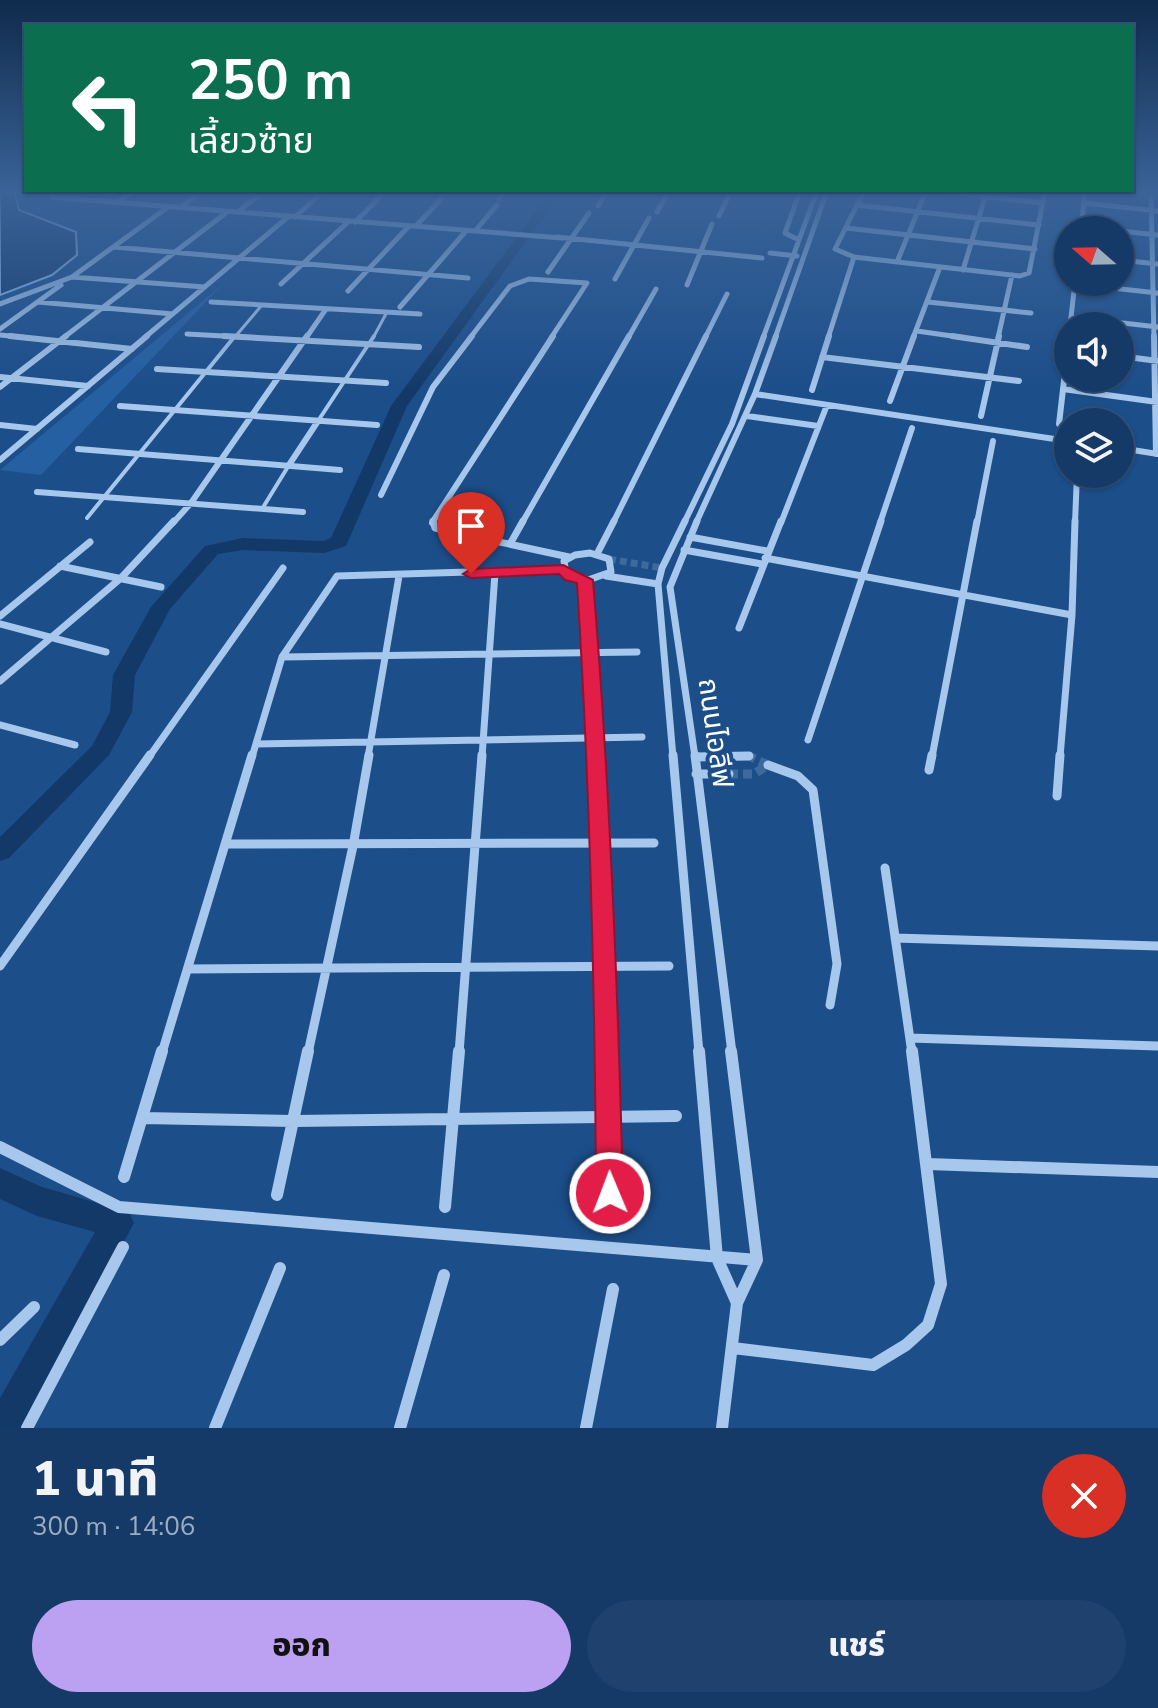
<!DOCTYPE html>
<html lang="th">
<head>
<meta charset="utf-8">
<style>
	body { margin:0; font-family:"Nunito Sans","Noto Sans Thai",sans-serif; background:#1e416e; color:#f1f3f6; height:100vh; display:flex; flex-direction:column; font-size:30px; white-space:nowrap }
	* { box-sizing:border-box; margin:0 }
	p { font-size:26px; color:#9dadc0 }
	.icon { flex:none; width:44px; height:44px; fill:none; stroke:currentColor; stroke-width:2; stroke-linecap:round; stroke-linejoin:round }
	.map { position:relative; height:1428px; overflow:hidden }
	.panel { display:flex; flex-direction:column; background:#153a68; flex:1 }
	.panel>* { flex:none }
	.top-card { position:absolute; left:24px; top:24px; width:1110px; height:168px; border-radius:0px; box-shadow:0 2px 6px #0004,0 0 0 2px #34547c; background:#0b6e4f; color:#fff; overflow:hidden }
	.needle { width:52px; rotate:290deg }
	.tools { position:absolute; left:1054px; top:216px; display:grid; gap:16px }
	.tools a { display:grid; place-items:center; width:80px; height:80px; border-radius:50%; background:#153a68; box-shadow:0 2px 6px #0004,0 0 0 2px #34547c; font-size:40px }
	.pin { position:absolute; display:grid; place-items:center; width:68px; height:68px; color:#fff; margin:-82px -34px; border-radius:50% 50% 50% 0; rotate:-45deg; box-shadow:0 0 8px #0007 }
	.pin .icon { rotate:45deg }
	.me { position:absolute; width:88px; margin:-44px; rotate:359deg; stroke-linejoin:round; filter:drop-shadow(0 0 6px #0008) }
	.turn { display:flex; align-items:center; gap:28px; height:168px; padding:0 32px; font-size:36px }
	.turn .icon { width:104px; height:104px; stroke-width:2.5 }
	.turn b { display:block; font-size:56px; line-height:68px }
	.round { display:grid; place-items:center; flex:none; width:84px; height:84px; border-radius:42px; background:#1e416e }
	.summary { display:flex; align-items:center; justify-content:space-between; height:136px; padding:0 32px }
	h1 { font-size:48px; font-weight:800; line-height:60px }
	.action { display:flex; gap:16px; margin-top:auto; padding:16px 32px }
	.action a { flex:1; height:92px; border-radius:48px; background:#bca0f2; color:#111; font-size:32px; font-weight:800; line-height:92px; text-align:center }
	.action a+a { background:#1e416e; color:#f1f3f6 }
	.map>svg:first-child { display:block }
	.green { fill:#2560a3 }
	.water { fill:#133968; stroke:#9ac2ee; stroke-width:2 }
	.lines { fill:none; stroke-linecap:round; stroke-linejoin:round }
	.canal { fill:#133968; fill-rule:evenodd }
	.street-tunnel-far1 { stroke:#3e699c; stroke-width:7; stroke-dasharray:7 4; stroke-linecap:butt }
	.street-tunnel { stroke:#3e699c; stroke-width:9; stroke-dasharray:9 5; stroke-linecap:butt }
	.lane-far1 { stroke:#a7c7ec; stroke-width:3 }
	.lane { stroke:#a7c7ec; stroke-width:4 }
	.street-far4 { stroke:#a7c7ec; stroke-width:5 }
	.street-far3 { stroke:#a7c7ec; stroke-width:6 }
	.street-far2 { stroke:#a7c7ec; stroke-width:7 }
	.street-far1 { stroke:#a7c7ec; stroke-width:9 }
	.street { stroke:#a7c7ec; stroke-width:12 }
	.route { fill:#e11d48; stroke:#92132f; stroke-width:2 }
	.labels { text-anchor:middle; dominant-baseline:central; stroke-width:8; stroke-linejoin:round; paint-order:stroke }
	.street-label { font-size:28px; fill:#fff; stroke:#1c4e8a }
</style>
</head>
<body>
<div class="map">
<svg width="1158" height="1428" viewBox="0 0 1158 1428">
	<rect width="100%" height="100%" fill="#1c4e8a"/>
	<path class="green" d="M223 284 41 475 0 470Z"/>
	<path class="water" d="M0 191H14L19 210 76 232 77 255 52 275 0 295Z"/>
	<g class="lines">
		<path class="canal" d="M551 191H562L407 406 346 546 324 553 243 550 218 554 170 609 135 675 132 712 109 755 9 858 0 861V837L92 746 110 712 113 675 151 607 205 546 243 538 323 541 331 538 391 406Z
			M0 1168 42 1187 129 1212 134 1223 23 1428H0V1398L95 1232 37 1216 0 1199Z"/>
		<path class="street-tunnel-far1" d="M609 559 662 568"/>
		<path class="street-tunnel" d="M729 774H754L768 765 749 756"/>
		<path class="lane-far1" d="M234 338 262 305
			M373 338 387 312"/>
		<path class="lane" d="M318 421 374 336
			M262 509 289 465
			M87 518 235 336"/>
		<path class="street-far4" d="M864 191 835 249 854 257 1020 276 1029 273 1045 191
			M937 191 1043 203
			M1151 191 1154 338
			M444 194 447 191
			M51 197 562 238
			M499 199 505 191
			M118 202 134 191
			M1084 203 1158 211
			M857 205 1039 225
			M598 206 607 191
			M181 207 202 191
			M238 212 263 191
			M657 212 669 191
			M719 216 731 191
			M295 217 324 191
			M355 222 382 195
			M416 226 441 199
			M1081 227 1111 230
			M846 228 1035 249
			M1081 230 1085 191
			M475 231 497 205
			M1120 231 1158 235
			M557 237 762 258
			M799 240 785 233 800 191
			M114 247 468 278
			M770 253 797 256
			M1120 260 1158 264
			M897 262 926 191
			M963 270 986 194
			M548 272 589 213
			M72 277 168 207
			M615 279 649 218
			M281 284 349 221
			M1075 284 1158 293
			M687 285 712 224
			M348 291 409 226
			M38 302 173 314
			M211 302 420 314
			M928 302 1031 313
			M0 304 72 277 205 287
			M400 307 466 231
			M1071 317 1158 327
			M1070 326 1075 282
			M0 329 61 285
			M917 331 966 338
			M187 334 260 338
			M0 335 29 338
			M63 338 227 212
			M144 338 289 216
			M306 338 326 309
			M470 338 510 286 529 279 587 283 551 338
			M628 338 656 289
			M705 338 727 294
			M763 338 817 191
			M775 338 827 191
			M828 338 854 257
			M913 338 940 267
			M998 338 1012 275"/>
		<path class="street-far3" d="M10 336 132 349
			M224 336 419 347
			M952 336 1027 347
			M1154 336 1156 454
			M1120 356 1158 361
			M822 357 1019 381
			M157 369 386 383
			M0 377 88 386
			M0 387 66 336
			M1063 389 1157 402
			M812 390 829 336
			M755 394 1068 441
			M890 401 914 336
			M120 406 377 425
			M747 416 818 426
			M981 416 999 336
			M1059 424 1068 346
			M0 425 37 429
			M1120 448 1158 454
			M78 449 340 470
			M0 460 147 336
			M289 465 318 421
			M37 492 303 512
			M381 495 433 387 472 336
			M173 523 191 503 307 336
			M432 523 553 336
			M522 523 629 336
			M613 523 706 336
			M684 523 732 424 764 336
			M696 523 755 394 776 336
			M781 523 827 405
			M880 523 912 428
			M977 523 993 441
			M1075 523 1077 474"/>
		<path class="street-far2" d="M433 521 435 528 569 557
			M690 537 767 551
			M510 544 523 521
			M684 550 762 564
			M590 553 609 559 611 572 588 580 566 574 564 561 575 555Z
			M597 554 614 521
			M765 558 1072 615
			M60 566 161 587
			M606 576 658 584
			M585 580 598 757
			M0 616 90 542
			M0 624 106 652
			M739 628 781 521
			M282 657 637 652
			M0 681 121 578 174 521
			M0 725 75 745
			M808 740 881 521
			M256 744 642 737
			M149 757 283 568
			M252 757 282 657 337 576 563 569
			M368 757 399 576
			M482 757 495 573
			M673 757 658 584 662 568 685 521
			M695 757 670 587 697 521
			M708 757 749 756
			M932 757 977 521
			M1060 757 1072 615 1075 521"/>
		<path class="street-far1" d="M598 755 607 1053
			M673 755 699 1053
			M695 755 732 1053
			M695 757 749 756
			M768 765 798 776 813 790 837 964 830 1005
			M929 770 932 755
			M696 774H729
			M1057 796 1060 755
			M227 844 654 843
			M885 868 912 1053
			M895 938 1158 946
			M0 966 150 755
			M188 969 669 966
			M910 1038 1158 1046
			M162 1053 252 755
			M308 1053 353 846 369 755
			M459 1053 482 755"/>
		<path class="street" d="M607 1051 610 1219
			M699 1051 717 1258 737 1303
			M143 1118 293 1121 676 1116
			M0 1147 119 1207 757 1260
			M928 1164 1158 1172
			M124 1177 162 1051
			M277 1195 308 1051
			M445 1207 459 1051
			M0 1340 34 1307
			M733 1348 873 1365 906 1345 928 1325 941 1284 912 1051
			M27 1428 123 1247
			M215 1428 280 1268
			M400 1428 444 1275
			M586 1428 613 1289
			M722 1428 737 1303 757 1260 731 1051"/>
	</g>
	<linearGradient id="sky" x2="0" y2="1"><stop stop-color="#0f2b4c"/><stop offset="0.49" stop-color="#3a6398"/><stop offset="1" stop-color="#3a6398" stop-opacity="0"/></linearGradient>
	<rect width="1158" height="391" fill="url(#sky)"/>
	<path class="route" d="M563 565 593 580C610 785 618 988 623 1193L619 1202 610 1205 600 1202 596 1193C595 989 590 787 577 583L565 580 559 574 471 578 463 574 471 569Z"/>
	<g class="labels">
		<g class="street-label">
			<text transform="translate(715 733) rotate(82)">ถนนไอลีฟ</text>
		</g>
	</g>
</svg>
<div class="tools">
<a><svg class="needle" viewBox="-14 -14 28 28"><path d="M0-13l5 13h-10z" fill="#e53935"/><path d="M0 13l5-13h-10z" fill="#9dadc0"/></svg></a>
<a><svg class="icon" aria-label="sound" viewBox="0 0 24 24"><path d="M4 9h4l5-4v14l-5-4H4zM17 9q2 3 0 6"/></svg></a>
<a><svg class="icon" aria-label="layers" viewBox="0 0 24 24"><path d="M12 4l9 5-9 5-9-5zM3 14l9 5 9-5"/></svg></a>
</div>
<div class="pin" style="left:471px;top:574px;background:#d93025"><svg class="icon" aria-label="arrive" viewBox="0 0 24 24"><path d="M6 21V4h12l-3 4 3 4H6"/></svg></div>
<svg class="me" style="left:610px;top:1193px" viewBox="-20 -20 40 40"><circle r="17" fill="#e11d48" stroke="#fff" stroke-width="3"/><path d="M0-11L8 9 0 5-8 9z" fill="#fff"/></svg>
<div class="top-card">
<div class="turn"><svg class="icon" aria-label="left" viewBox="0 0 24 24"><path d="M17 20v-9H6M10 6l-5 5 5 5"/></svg><div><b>250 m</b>เลี้ยวซ้าย</div></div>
</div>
</div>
<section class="panel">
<div class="summary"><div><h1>1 นาที</h1><p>300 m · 14:06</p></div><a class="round" style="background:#d93025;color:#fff"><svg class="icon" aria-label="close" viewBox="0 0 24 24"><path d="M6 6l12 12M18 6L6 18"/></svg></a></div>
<div class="action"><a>ออก</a><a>แชร์</a></div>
</section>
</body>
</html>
